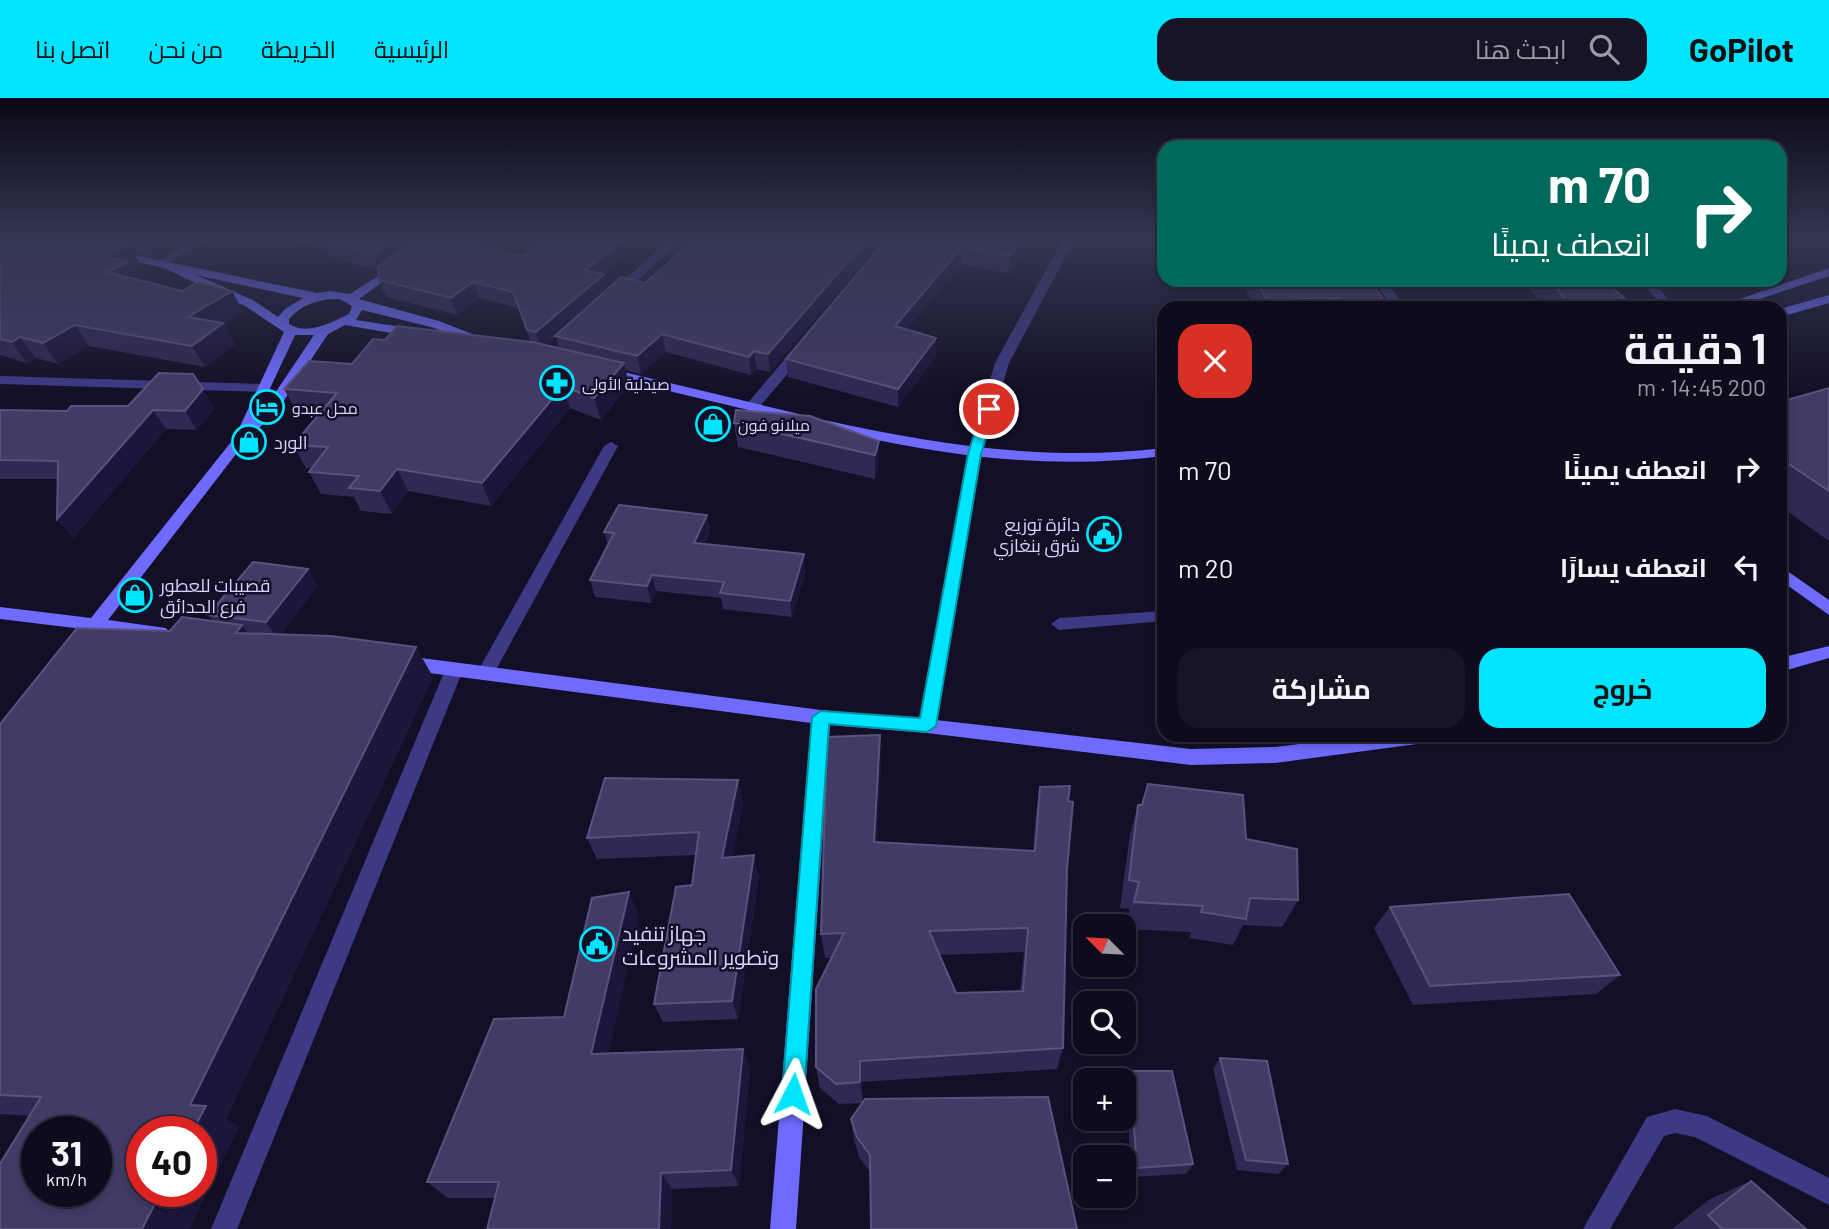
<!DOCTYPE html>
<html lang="ar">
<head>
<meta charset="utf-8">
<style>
	body { margin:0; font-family:Barlow,Cairo,sans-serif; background:#171425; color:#f1f3f6; direction:rtl; height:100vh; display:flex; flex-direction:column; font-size:26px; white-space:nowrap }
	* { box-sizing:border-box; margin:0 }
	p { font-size:23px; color:#9b9ba3 }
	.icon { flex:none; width:38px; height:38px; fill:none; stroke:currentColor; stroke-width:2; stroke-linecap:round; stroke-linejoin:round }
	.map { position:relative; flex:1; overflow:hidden; direction:ltr }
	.side { position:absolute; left:1157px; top:203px; width:630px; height:441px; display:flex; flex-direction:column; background:#0e0b1c; border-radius:21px; box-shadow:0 4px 10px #0003,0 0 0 2px #2e2b3b; direction:rtl }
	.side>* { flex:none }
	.banner { position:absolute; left:1157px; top:42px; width:630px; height:147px; border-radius:21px; box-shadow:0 4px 10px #0003,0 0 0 2px #2e2b3b; direction:rtl; background:#00695c; color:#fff; overflow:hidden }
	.needle { width:46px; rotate:294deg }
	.tools { position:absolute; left:1073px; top:816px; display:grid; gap:14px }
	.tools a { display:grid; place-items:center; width:63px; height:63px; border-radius:14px; background:#0e0b1c; box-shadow:0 4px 10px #0003,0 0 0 2px #2e2b3b; font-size:35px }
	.speed { position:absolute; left:21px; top:1018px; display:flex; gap:14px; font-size:35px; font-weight:700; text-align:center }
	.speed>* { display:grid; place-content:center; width:91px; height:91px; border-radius:50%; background:#0e0b1c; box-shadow:0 4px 10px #0003,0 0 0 2px #2e2b3b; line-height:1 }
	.speed small { font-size:18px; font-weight:400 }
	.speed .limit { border:10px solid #d22; background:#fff; color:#111 }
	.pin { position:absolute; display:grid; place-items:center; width:60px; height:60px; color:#fff; margin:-30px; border:4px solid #fff; border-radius:50%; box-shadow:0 2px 7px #0007 }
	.me { position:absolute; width:77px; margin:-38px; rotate:4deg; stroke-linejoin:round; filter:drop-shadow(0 0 5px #0008) }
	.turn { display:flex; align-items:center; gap:24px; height:147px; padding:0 21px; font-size:32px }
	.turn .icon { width:91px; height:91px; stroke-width:2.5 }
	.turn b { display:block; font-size:49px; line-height:60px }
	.round { display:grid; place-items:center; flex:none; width:74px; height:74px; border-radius:21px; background:#171425 }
	.overview { display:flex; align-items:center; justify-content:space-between; height:119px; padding:0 21px }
	h1 { font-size:42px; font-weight:700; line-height:52px }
	.button { display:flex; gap:14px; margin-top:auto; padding:14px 21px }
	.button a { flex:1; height:80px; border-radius:21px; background:#00e5ff; color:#111; font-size:28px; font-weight:700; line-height:80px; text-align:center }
	.button a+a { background:#171425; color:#f1f3f6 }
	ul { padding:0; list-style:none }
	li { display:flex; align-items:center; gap:21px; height:98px; padding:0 21px }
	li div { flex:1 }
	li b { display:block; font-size:26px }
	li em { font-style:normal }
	header { display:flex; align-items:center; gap:42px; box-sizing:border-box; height:98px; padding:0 35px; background:#00e5ff; color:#111 }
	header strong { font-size:33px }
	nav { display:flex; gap:38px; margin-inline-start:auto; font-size:24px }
	.search { width:490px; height:63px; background:#171425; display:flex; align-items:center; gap:18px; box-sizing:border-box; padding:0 24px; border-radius:21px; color:#9b9ba3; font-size:26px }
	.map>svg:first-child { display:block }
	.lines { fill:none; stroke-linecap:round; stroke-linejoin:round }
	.lane { fill:#3d3a85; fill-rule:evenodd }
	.street { fill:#3d3a85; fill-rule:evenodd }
	.secondary { fill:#6f6bff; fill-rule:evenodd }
	.wall { fill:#312854; fill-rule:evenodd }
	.shaded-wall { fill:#1d163a }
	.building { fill:#433a66; stroke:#5a527e; stroke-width:2; fill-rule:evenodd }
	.route { fill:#00e5ff; stroke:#0095a6; stroke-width:2 }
	.labels { text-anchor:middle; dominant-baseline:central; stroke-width:5; stroke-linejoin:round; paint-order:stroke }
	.far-poi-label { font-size:16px; fill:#d9d4ff; stroke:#130f26; text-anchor:start }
	.poi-label { font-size:18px; fill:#d9d4ff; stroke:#130f26; text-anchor:start }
	.near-poi-label { font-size:21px; fill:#d9d4ff; stroke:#130f26; text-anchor:start }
</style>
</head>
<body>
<header>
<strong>GoPilot</strong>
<div class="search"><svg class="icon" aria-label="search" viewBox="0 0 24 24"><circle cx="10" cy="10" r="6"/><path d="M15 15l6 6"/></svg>ابحث هنا</div>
<nav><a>الرئيسية</a><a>الخريطة</a><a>من نحن</a><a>اتصل بنا</a></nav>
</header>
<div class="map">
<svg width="1829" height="1131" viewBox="0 0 1829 1131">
	<rect width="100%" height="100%" fill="#130f26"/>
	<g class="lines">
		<path class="lane" d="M1164 513V523L1059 532 1051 526 1059 520Z"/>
		<path class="street" d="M199 139H213L162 168 152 166Z
			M673 139H685L618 200H610V194Z
			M1064 139H1076L1009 265 982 356 936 628 934 633H920L918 628 968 356 995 265Z
			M1374 182H1386L1404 210H1392Z
			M1641 182H1653L1675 210H1663Z
			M801 247 807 251 806 254 756 313H746V307L796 248Z
			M0 278 263 286 270 290 263 294 0 286Z
			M611 344 618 348 491 581H479L476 576 479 571 604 348Z
			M454 565 460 567 463 572 237 1131H211L445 572 448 567Z
			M1675 1011 1707 1018 1829 1080V1107L1695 1039 1675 1035 1664 1038 1610 1131H1583L1647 1019Z"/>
		<path class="secondary" d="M115 153 317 195 330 193 350 196 397 166 401 167V171L359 201 439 223 487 242 481 246 431 229 362 212 356 222 415 231 421 235 415 239 345 227 328 236 281 307 243 347 108 522 166 530 169 534 160 540 100 533 91 538 85 536 83 531 0 521V509L91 520 235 339 284 234 245 208 164 170 111 158V154ZM196 177 303 200 285 211 278 219 253 202ZM340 201 352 208 349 216C332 224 307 238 289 226V221C302 206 321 200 340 201ZM295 237H314L271 301 259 314Z
			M1829 170V178L1732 210H1714Z
			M1829 197V205L1780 219V211Z
			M607 270 799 316 801 319 794 323 602 277 600 274Z
			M824 322C938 347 1048 364 1164 350V358C1047 373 933 357 819 329L817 326Z
			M1780 468 1829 502V517L1780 482Z
			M1829 548V560L1780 574V560Z
			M406 558 821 612 927 621 1191 651 1275 649 1373 637H1441L1439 642 1432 644 1275 665 1191 667 927 635 830 627 796 1131H770L811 625 406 572 397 565Z"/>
	</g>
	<path class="wall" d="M0 139H192L155 160 133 154 141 167 133 171 139 182 182 193H232L243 214 224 226 235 246 205 269 89 248 58 266 36 260 27 265 0 257Z
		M293 139H489L477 147 604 176 608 192 645 185 698 139H884L770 274 757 271 751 277 666 254 641 276 625 272 629 287 601 322 570 310 491 408 408 393 392 416 361 413 354 399 321 396 309 374 312 370H306L293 347 320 315 296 313 284 291 352 266 385 242 531 244 518 210 479 200 457 217 386 199 379 182 378 172 331 160 328 152 295 143ZM556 239 559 251 546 248Z
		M888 139H1035L1009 176 962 166 907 231 936 258 898 309 788 279 786 261Z
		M1241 182H1333L1334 185 1390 210H1255Z
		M1524 182H1603L1619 210H1543Z
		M1671 182H1702L1677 189Z
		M1829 290V443L1780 408V304Z
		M128 308 215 310 197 332 166 331 73 440 57 421 58 381H0V312L67 313Z
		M734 325 879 343V367L875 381 738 349Z
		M707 417 710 433 705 446 806 473 792 519 723 511 721 500 656 493 651 505 595 499 590 482 608 447 604 434Z
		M318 487 281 536 433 579 226 1021 239 1029 189 1131H0L30 1018 0 1016V626L170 533 213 523 208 517Z
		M881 664 877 744 1033 753 1036 716 1040 689 1068 703 1063 950 1057 971 862 984 863 1004 1048 999 870 1074 859 1059 854 1042 851 1021 863 1005 839 1006 820 990 816 969 832 860H825L821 836ZM1024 854 1020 893 956 895 939 857Z
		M738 682 743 705 732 759 759 779 738 921 663 924 654 906 692 787 696 757 597 761 587 740Z
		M1138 707 1246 741 1298 802 1282 829 1243 827 1233 847 1189 840 1191 834 1125 831 1130 811 1120 810 1130 736Z
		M1390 809 1620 877 1596 896 1413 907 1374 830Z
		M639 818 608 956 743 951 750 972 739 1088 672 1091 671 1131H487L495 1100H448L427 1084 564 919Z
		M1220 960 1288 1066 1278 1076 1237 1072 1213 971Z
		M1130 973 1193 1066 1186 1076 1132 1079 1125 985Z
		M1751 1083 1806 1131H1672L1710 1101Z"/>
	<path class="shaded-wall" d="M143 139H192L155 160Z
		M398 139H428L379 173 373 156Z
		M460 139H489L461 159 456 142Z
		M626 139H650L604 176 608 193 542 251 536 234 585 172Z
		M869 139H884L770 274 768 256Z
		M1024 139H1035L1009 176 1010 158Z
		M128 147 141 167 133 171 140 184 107 174V158Z
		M962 149V166L895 246V228Z
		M1681 182H1702L1677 189Z
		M473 184 479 200 457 217 451 200Z
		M232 193 243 214 224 226 235 246 205 269 192 248 188 219Z
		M1624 200 1619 210H1581Z
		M75 227 89 248 58 266 43 245Z
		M662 236 666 254 641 276 637 258Z
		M20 239 36 260 27 265 12 244Z
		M936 240V258L898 309V291Z
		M754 253 757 271 751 277 749 259Z
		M624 265 629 287 601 322 594 300Z
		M563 288 570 310 491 408 482 385Z
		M203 291 215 310 197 332 185 313Z
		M153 312 166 331 73 440 57 421Z
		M879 343V367L875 381V357Z
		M397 371 408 393 392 416 380 393Z
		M707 417 710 433 698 461 694 445Z
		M804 456 806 473 792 519 790 503Z
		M308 471 318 487 278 541 266 524Z
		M652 477 656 493 651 505 647 488Z
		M242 527 265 558 236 535Z
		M416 549 433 579 226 1021 239 1029 189 1131H142L161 1094H201V1034H192L190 1007Z
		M880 637 881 664 876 770 874 744Z
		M738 682 743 705 728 781 722 760Z
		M754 757 759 779 738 921 732 903Z
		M629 794 639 818 604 976 591 956Z
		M743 951 750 972 739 1088 731 1072Z
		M860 963 862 984 863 1005 860 984Z
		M661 1075 672 1091 671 1131H659Z"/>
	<path class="building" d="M0 139H101L128 147 107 158 128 164 107 174 182 193 198 184 232 193 188 219 223 225 192 248 75 227 43 245 20 239 12 244 0 241Z
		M331 139H398L373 156 324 143Z
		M421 139H460L456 142 523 158 548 139H626L585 172 604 176 536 234 527 232 513 194 473 184 451 200 379 182 378 169Z
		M698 139H869L768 256 754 253 749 259 662 236 637 258 555 238 621 179 645 185Z
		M888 139H1024L1010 158 962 149 895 228 936 240 898 291 786 261Z
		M1256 182H1333L1334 185H1371L1390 210H1350L1340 200 1267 202Z
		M1551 182H1603L1624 200 1581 210H1571Z
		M397 228 532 244 624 265 594 300 563 288 482 385 397 371 380 393 349 390 359 378 309 374 328 349 293 347 337 295 284 291 309 263 352 266 373 241 385 242Z
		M159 275 193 276 203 291 185 313 153 312 57 421 58 363 0 362V312L67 313 71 308H128Z
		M1829 290V393L1780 360V304Z
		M736 312 810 318 879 343 875 357 734 325Z
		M619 407 707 417 694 445 804 456 790 503 720 495 724 484 652 477 647 488 590 482 614 435 604 434Z
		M253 464 308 471 266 524 208 517Z
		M182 519 242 527 236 535 331 538 416 549 190 1007 206 1008 192 1034H142V1094H161L142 1131H0V1066L41 999 0 997V626L77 530 170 533ZM37 1034H96V1094H37Z
		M880 637 874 744 1035 753 1040 689 1070 688 1068 703 1073 704 1067 771 1063 950 860 963V984L836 986 816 969V891L844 835 821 836 827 639ZM1028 830 1023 893 956 895 929 833Z
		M605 680 738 682 722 760 754 757 732 903 654 906 676 789 692 787 699 734 587 740Z
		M1148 686 1243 697 1246 741 1297 751 1298 802 1250 800 1246 821 1201 814 1203 808 1134 804 1139 784 1129 782 1138 707H1142Z
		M629 794 591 956 743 951 731 1072 661 1075 659 1131H487L499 1084H427L494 921 564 919 592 800Z
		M1569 796 1620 877 1430 888 1390 809Z
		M1220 960 1267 963 1288 1066 1246 1062Z
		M1130 973H1172L1193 1066 1137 1070Z
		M1048 999 1077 1131H871L870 1057 857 1039 851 1021 865 1001Z
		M1751 1083 1806 1131H1722L1708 1117Z"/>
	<linearGradient id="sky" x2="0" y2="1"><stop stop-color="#0a0815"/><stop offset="0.47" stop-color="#333752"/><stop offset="1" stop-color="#333752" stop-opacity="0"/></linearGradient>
	<rect width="1829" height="297" fill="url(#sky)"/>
	<path class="route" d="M989 307 995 311 981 356 936 628 927 634 829 626 804 996 801 1004 793 1007 785 1004 782 996 812 619 821 613 920 620 968 356 982 311Z"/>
	<defs>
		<g id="pharmacy-ring" transform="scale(1.75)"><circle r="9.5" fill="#130f26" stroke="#00e5ff" stroke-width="1.5"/><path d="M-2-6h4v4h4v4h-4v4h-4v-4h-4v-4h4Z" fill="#00e5ff"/></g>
		<g id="hotel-ring" transform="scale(1.75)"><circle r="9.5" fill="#130f26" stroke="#00e5ff" stroke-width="1.5"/><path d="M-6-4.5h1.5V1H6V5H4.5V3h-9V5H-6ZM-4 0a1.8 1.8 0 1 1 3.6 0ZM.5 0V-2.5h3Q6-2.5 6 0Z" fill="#00e5ff"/></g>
		<g id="shop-ring" transform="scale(1.75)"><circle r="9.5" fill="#130f26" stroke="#00e5ff" stroke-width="1.5"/><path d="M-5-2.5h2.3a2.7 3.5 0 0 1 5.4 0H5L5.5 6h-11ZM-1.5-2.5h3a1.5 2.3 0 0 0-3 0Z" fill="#00e5ff"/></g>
		<g id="civic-ring" transform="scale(1.75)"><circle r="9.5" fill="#130f26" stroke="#00e5ff" stroke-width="1.5"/><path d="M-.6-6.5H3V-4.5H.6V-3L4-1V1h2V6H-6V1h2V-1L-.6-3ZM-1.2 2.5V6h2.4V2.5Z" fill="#00e5ff"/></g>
	</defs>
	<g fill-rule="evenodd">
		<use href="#pharmacy-ring" x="557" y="285"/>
		<use href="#hotel-ring" x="267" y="309"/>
		<use href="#shop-ring" x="713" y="326"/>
		<use href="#shop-ring" x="249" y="344"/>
		<use href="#civic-ring" x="1104" y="436"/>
		<use href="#shop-ring" x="135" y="497"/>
		<use href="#civic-ring" x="597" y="846"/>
	</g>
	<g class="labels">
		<g class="far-poi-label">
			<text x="582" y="285">صيدلية الأولى</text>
			<text x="292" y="309">محل عبدو</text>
			<text x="738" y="326">ميلانو فون</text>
		</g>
		<g class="poi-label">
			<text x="274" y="344">الورد</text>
			<text x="1080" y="426" text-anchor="end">دائرة توزيع<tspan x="1080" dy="21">شرق بنغازي</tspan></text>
			<text x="160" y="487">قصيبات للعطور<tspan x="160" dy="21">فرع الحدائق</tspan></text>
		</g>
		<g class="near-poi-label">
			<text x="622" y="834">جهاز تنفيد<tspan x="622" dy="24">وتطوير المشروعات</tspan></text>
		</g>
	</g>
</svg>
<div class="tools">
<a><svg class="needle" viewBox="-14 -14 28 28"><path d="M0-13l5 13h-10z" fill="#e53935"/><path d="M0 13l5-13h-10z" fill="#9b9ba3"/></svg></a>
<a><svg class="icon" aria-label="search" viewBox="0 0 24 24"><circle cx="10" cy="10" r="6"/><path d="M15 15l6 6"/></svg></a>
<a>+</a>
<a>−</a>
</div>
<div class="speed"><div>31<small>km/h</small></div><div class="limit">40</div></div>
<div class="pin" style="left:989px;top:311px;background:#d93025"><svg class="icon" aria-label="arrive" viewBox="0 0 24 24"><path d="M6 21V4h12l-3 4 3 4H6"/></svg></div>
<svg class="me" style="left:793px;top:996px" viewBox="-20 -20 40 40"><path d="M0-17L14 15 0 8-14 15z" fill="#00e5ff" stroke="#fff" stroke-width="4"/></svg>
<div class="banner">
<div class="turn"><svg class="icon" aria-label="right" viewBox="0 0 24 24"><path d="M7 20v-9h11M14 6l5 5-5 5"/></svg><div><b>70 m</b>انعطف يمينًا</div></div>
</div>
<section class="side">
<div class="overview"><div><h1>1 دقيقة</h1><p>200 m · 14:45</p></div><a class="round" style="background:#d93025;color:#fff"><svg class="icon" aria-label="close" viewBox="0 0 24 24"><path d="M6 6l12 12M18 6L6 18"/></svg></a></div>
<ul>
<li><svg class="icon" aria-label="right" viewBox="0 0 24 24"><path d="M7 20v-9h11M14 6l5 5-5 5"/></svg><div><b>انعطف يمينًا</b></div><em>70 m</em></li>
<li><svg class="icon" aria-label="left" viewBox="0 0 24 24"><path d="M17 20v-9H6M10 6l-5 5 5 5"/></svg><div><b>انعطف يسارًا</b></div><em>20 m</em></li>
</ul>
<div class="button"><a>خروج</a><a>مشاركة</a></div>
</section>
</div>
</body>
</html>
